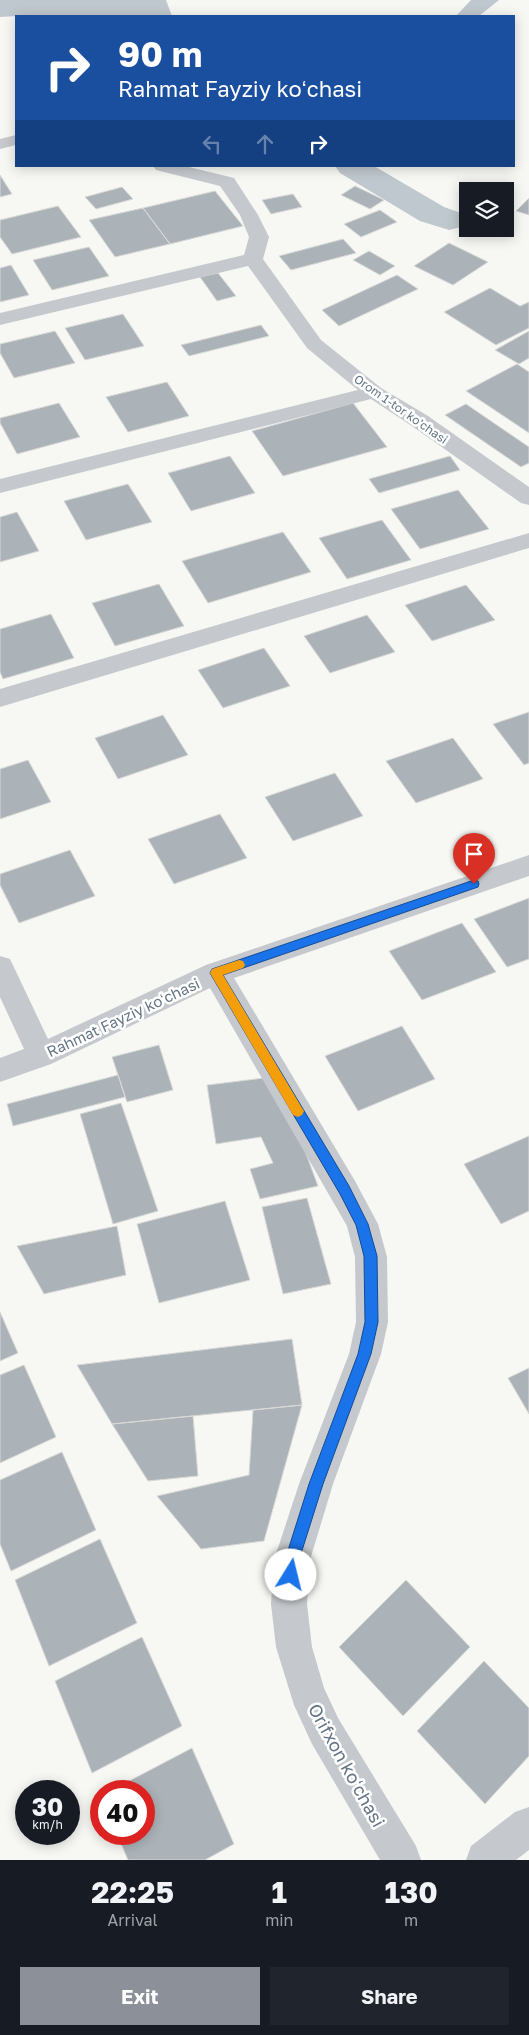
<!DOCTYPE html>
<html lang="en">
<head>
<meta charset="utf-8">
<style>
	body { margin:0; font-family:"Golos Text",sans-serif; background:#20242c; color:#f1f3f6; height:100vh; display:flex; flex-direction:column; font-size:19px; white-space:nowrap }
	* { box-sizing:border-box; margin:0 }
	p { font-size:16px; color:#9ea1a6 }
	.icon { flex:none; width:28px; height:28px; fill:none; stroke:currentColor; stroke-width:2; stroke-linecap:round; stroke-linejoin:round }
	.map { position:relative; height:1860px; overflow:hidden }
	.details { display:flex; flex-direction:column; background:#171b24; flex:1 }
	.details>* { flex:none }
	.top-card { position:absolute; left:15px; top:15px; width:500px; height:152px; border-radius:0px; box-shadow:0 2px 12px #0003; background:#1a4fa0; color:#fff; overflow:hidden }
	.tools { position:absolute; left:459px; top:182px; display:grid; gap:10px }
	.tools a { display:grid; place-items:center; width:55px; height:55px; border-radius:0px; background:#171b24; box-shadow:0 2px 12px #0003; font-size:25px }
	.speed { position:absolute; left:15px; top:1780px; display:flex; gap:10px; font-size:25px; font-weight:700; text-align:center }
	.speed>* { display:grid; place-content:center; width:65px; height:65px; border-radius:50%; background:#171b24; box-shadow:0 2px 12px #0003; line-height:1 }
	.speed small { font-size:12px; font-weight:400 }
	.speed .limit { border:8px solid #d22; background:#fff; color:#111 }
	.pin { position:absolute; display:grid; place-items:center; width:42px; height:42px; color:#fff; margin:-51px -21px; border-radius:50% 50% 50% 0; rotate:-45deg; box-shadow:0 0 5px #0007 }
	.pin .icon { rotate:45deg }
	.me { position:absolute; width:55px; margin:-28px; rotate:9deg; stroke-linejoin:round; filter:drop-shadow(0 0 4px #0008) }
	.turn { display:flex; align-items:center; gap:18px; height:105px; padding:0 20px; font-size:22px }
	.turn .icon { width:65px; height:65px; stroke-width:2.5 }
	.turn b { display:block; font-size:35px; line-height:42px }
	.lanes { display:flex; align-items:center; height:48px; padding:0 20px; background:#0003; justify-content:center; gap:25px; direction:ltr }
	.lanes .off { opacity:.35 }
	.eta { display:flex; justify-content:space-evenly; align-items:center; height:85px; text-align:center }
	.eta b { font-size:30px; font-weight:700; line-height:35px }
	.cta { display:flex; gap:10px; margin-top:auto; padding:10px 20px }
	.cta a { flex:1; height:58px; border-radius:0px; background:#8c9099; color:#fff; font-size:20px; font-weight:700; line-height:58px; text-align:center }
	.cta a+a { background:#20242c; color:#f1f3f6 }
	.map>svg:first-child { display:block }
	.water { fill:#bfc8ce }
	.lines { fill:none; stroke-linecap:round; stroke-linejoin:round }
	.canal { fill:#bfc8ce; fill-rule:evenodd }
	.building { fill:#abb3b9; stroke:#d9d9d7 }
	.minor { fill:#c5c8cc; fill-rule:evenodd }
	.route { fill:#1a73e8; stroke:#114b97 }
	.slow { fill:#f59e0b }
	.labels { text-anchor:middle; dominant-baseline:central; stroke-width:5; stroke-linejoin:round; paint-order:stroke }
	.far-street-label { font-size:12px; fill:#657586; stroke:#fff }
	.street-label { font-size:15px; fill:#657586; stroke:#fff }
	.near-street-label { font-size:18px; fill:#657586; stroke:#fff }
</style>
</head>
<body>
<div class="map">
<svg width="529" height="1860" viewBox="0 0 529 1860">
	<rect width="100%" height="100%" fill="#f7f7f4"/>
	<path class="water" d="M0 0H166L172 16H17L0 17Z
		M471 0H499L479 16H456Z"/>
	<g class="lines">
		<path class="canal" d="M335 166H374L444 207 461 213 465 220 461 227 449 230 420 221 340 173Z"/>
	</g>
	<path class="building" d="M0 175 12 194 0 197Z
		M355 186 384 200 370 209 341 195Z
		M122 187 133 199 96 209 85 197Z
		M215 191 243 226 170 244 143 208Z
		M293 194 302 207 271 214 262 200Z
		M529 198V215L516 211Z
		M58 206 81 237 12 254 0 237V220Z
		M143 208 170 244 115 257 89 220Z
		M380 210 397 222 361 237 344 224Z
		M343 239 356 253 291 270 279 256Z
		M449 243 488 262 453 285 414 266Z
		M89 247 109 276 52 290 33 260Z
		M369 251 395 266 380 275 353 260Z
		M11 265 29 295 0 302V268Z
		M218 273 236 296 217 301 200 277Z
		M397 275 418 289 339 326 322 310Z
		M490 288 520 306 529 302V328L496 345 444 312Z
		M123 314 144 346 85 360 65 328Z
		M261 325 269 336 189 356 181 345Z
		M55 331 75 363 14 378 0 353V344Z
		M529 331V358L519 364 495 350Z
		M517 364 529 372V433L466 391Z
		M167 382 189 416 128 432 106 397Z
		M59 403 80 437 17 454 0 423V418Z
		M353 403 387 447 283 476 252 431Z
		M466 404 529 447V463L521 467 445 415Z
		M230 456 255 493 191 511 168 473Z
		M450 456 460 470 379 493 369 479Z
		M128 484 152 522 86 540 64 501Z
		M458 490 489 529 420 549 391 509Z
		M17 512 39 551 0 562V517Z
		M382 520 411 560 347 579 319 538Z
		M283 532 311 572 208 603 182 561Z
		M159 584 184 626 115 646 92 603Z
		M466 585 495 620 432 641 405 605Z
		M51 614 74 658 3 679 0 672V629Z
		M367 615 395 652 330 673 304 636Z
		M264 648 290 686 223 708 198 670Z
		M529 712V763L524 765 493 724Z
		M163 715 188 755 118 779 95 738Z
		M453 738 483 779 416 803 386 761Z
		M28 760 51 802 0 819V769Z
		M335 773 363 816 293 841 265 797Z
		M220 814 247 858 174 884 148 839Z
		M70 850 95 896 19 923 0 885V874Z
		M529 898V959L507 967 474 919Z
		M462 923 496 972 422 1000 389 951Z
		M402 1026 435 1079 358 1111 325 1056Z
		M159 1045 173 1090 127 1102 112 1057Z
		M118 1075 125 1097 13 1126 7 1104Z
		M264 1078 298 1132 318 1186 260 1199 250 1169 273 1163 261 1137 216 1144 207 1085Z
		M121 1103 158 1211 113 1224 80 1114Z
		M529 1136V1211L501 1224 464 1164Z
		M307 1198 331 1284 283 1294 262 1207Z
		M225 1201 250 1280 159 1303 137 1224Z
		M117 1226 126 1275 44 1294 17 1246Z
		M0 1312 18 1353 0 1361Z
		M292 1339 302 1405 112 1424 77 1365Z
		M24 1365 56 1437 0 1463V1375Z
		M529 1368V1414L508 1378Z
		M302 1405 264 1541 201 1549 157 1496 249 1475 253 1410Z
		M193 1416 198 1476 148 1481 112 1424Z
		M62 1452 96 1530 11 1571 0 1544V1480Z
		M100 1539 137 1623 49 1666 15 1580Z
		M406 1580 470 1647 403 1716 339 1647Z
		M142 1637 182 1726 92 1773 55 1681Z
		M484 1661 529 1708V1756L485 1804 417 1731Z
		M192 1748 234 1844 205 1860H128L117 1834H144V1791H110Z"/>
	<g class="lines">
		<path class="minor" d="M16 135V145L0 149V139Z
			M153 166H185L234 178 258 215 269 237 263 259 321 340 381 388 428 416 529 487V505L521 503 412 426 371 399 0 493V479L358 390 307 348 248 266 0 325V313L244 255 249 237 240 215 220 186 156 170Z
			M529 533V548L0 707V689Z
			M529 855V876L234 978 355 1181 378 1224 387 1257 388 1322 381 1354 333 1484 310 1560 307 1604 312 1647 324 1688 338 1718 416 1846 421 1860H380L312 1744 294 1705 276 1647 271 1604 274 1560 299 1484 349 1354 356 1322 355 1257 347 1226 210 988 51 1064 0 1082V1058L24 1049 0 997V956L10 959 48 1039 206 965Z
			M529 1807V1850L516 1860H466L471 1846 515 1812Z"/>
	</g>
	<path class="route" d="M474 880 478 881 479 884 478 887 223 975 349 1186 368 1224 377 1256 378 1322 371 1354 323 1484 299 1560 296 1580 291 1582 286 1580 284 1575 285 1560 309 1484 358 1354 365 1322 364 1256 356 1225 340 1194 210 973 212 969Z"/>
	<path class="slow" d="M239 960 243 961 245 965 243 968 223 975 302 1108 304 1111 302 1115 298 1117 293 1115 210 973 212 969Z"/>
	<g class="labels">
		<g class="far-street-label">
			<text transform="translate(401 409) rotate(35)">Orom 1-tor ko'chasi</text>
		</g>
		<g class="street-label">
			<text transform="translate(123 1017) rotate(-25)">Rahmat Fayziy koʻchasi</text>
		</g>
		<g class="near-street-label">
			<text transform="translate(347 1765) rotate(61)">Orifxon koʻchasi</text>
		</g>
	</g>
</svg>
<div class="tools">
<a><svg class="icon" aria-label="layers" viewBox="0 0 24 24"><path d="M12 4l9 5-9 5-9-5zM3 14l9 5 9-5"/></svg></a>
</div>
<div class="speed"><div>30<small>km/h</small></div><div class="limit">40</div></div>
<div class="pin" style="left:474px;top:884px;background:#d93025"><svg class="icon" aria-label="arrive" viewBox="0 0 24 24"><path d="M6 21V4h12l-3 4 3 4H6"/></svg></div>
<svg class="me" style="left:291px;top:1575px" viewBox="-20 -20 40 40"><circle r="19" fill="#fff"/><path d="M0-13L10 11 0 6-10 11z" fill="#1a73e8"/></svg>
<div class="top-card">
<div class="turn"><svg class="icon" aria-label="right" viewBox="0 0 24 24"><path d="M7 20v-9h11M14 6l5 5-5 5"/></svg><div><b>90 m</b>Rahmat Fayziy koʻchasi</div></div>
<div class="lanes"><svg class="icon off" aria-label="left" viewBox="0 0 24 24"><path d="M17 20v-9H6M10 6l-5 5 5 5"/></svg><svg class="icon off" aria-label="ahead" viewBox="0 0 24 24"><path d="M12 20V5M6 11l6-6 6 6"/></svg><svg class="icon" aria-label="right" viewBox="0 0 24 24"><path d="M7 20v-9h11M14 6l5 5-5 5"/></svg></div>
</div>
</div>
<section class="details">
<div class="eta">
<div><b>22:25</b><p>Arrival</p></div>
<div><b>1</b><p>min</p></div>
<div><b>130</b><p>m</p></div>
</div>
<div class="cta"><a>Exit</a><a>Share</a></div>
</section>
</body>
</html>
